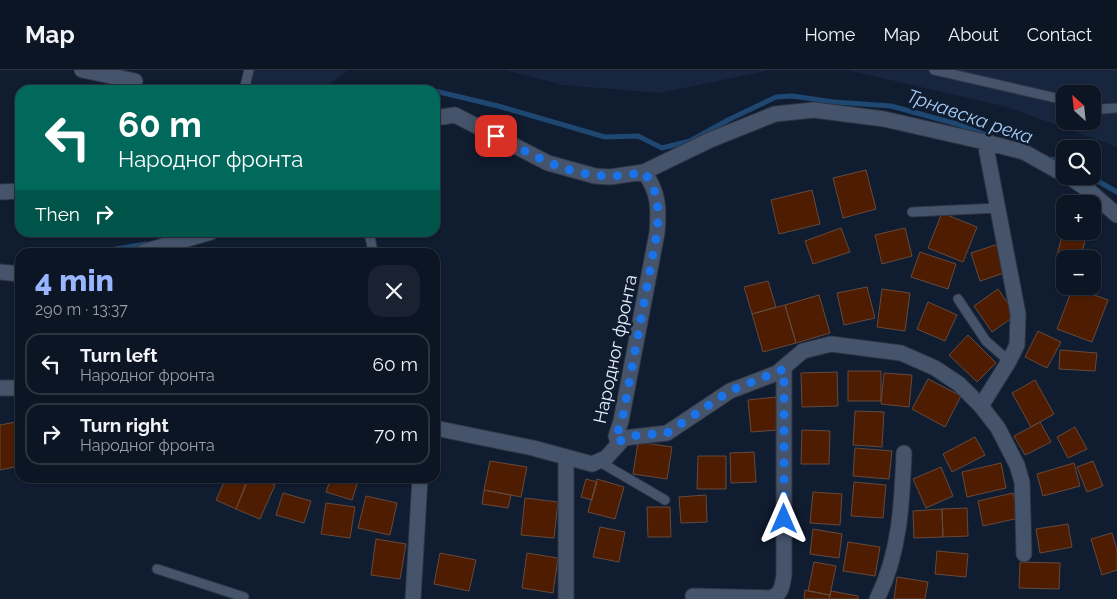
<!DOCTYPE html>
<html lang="en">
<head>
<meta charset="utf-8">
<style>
	body { margin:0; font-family:Raleway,sans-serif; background:#1a2231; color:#f1f3f6; height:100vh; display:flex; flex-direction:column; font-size:19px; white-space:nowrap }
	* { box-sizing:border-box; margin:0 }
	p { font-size:16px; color:#9a9fa6 }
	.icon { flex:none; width:28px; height:28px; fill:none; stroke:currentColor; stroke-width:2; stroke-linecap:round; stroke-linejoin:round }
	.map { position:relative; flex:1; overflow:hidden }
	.drawer { position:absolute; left:15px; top:178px; width:425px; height:235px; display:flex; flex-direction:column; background:#0c1524; border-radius:15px; box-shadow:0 1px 4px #0004,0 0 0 1px #2c3441 }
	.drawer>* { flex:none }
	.banner { position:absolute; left:15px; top:15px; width:425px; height:152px; border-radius:15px; box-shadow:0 1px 4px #0004,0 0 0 1px #2c3441; background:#00695c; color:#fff; overflow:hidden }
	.needle { width:32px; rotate:333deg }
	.controls { position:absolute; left:1056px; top:15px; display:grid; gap:10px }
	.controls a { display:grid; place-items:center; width:45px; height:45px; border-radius:10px; background:#0c1524; box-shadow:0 1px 4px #0004,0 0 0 1px #2c3441; font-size:25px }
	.pin { position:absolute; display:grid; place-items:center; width:42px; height:42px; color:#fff; margin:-21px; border-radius:10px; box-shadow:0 2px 8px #0006 }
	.me { position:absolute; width:55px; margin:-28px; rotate:0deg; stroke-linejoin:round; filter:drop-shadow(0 0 4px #0008) }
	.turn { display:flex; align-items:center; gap:18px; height:105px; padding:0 20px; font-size:22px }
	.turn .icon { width:65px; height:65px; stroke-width:2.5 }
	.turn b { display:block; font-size:35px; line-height:42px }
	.then { display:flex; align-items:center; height:48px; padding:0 20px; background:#0003; gap:10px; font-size:19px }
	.round { display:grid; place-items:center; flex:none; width:52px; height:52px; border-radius:15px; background:#1a2231 }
	.summary { display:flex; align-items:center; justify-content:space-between; height:85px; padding:0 20px }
	h1 { font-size:30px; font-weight:800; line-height:38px; color:#98b5fd }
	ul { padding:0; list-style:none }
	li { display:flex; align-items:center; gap:15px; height:62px; margin:0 10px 8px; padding:0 10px; border:2px solid #2c3441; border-radius:15px }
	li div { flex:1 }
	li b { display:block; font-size:19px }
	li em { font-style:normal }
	header { display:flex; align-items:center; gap:30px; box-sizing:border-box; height:70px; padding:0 25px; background:#0c1524; border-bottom:1px solid #2c3441 }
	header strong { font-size:24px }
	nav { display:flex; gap:28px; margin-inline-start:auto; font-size:18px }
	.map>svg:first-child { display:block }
	.built { fill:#17263e; fill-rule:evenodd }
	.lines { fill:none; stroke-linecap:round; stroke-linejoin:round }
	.stream { stroke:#1e4771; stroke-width:5 }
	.building { fill:#4e1c00; stroke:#644a3d }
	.lane-casing { stroke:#2f3545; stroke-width:11 }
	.street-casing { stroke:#2f3545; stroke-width:17 }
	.lane { stroke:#46546b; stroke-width:9 }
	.street { stroke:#46546b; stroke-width:15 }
	.route { stroke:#1a73e8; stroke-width:9; stroke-dasharray:0 16.2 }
	.labels { text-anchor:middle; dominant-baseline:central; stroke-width:5; stroke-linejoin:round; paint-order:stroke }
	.street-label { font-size:18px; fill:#e6effd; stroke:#101c30 }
	.water-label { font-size:19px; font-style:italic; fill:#a8cdf5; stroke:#101c30 }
</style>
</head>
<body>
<header>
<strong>Map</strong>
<nav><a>Home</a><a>Map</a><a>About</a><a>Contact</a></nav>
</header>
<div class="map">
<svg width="1117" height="529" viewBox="0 0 1117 529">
	<rect width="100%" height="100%" fill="#101c30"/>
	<path class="built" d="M249 0H348L321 20H244Z
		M505 0H771L659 23 563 15Z
		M847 0H1117V77L1007 37ZM1065 24H1092V51H1065Z"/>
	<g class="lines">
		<path class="stream" d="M435 21 498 36 605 67 638 66 662 78 690 71 728 50 776 27 792 26 834 32 891 36 957 54 992 67
			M1052 89 1065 95
			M1089 106 1117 122
			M98 182 146 174"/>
	</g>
	<path class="building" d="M866 100 876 139 843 148 833 108Z
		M812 120 820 154 779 164 771 130Z
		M942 143 977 157 963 192 928 178Z
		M841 158 850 182 813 194 805 171Z
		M905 158 912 186 882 194 875 165Z
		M1064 158 1065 161 1087 164 1080 189 1057 185Z
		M998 174 1007 202 980 211 971 183Z
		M920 182 956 194 948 219 911 207Z
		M768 211 776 237 752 244 744 217Z
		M867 217 875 248 844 255 837 223Z
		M1073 217 1108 230 1092 272 1057 259Z
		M882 219 910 223 905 261 877 257Z
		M998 219 1016 245 992 262 974 236Z
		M819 225 830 263 796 273 785 235Z
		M928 232 957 245 945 271 917 259Z
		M785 235 796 273 763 282 752 244Z
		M1038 261 1061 272 1047 298 1025 287Z
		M968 265 996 293 977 312 949 285Z
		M1060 280 1097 283 1095 301 1059 299Z
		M848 301H881V331H848Z
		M837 302 838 336 802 337 801 303Z
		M884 303 912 305 909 337 881 334Z
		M928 309 961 326 945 357 912 339Z
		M1035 310 1054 344 1031 357 1012 323Z
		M776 327 779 360 751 362 748 330Z
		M855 341 884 342 882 377 853 375Z
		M16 352 20 376V396L0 400V355Z
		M1040 352 1051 372 1025 385 1014 366Z
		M1075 357 1087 379 1068 388 1057 367Z
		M802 360 830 361 829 394H801Z
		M975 367 985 385 952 402 943 384Z
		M638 372 672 377 667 409 633 404Z
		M855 378 892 381 889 409 853 406Z
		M754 382 756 412 731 413 730 383Z
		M698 386H726V419H697Z
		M490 391 527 397 521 427 484 420Z
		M1093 391 1103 416 1087 422 1077 397Z
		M1001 393 1006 418 967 427 962 402Z
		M1074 393 1080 416 1043 426 1037 404Z
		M941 397 953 426 926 438 913 409Z
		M226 408H233L246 413 236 439 216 430Z
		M249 408H256L275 415 260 449 236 439Z
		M331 408H359L352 430 326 422Z
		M586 409 597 412 592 430 581 427Z
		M597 409 624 417 615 449 588 442Z
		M854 412 886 415 883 448 851 446Z
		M484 420 511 425 508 438 482 434Z
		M813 422 842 424 840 455 810 453Z
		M283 423 311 431 304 453 276 445Z
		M1013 423 1019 448 983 456 978 431Z
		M706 425 707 452 681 453 679 427Z
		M366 426 397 433 390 465 358 458Z
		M525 428 558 432 554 468 521 465Z
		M326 433 355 437 350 468 321 464Z
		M647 437H670L671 467H648Z
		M967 438 968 466 943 467 942 439Z
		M942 439 943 467 914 468 913 441Z
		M1068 454 1072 477 1040 483 1036 459Z
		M600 457 625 462 619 492 593 487Z
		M813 459 842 464 839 488 810 484Z
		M1112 463 1117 480V500L1102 505 1091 469Z
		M376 469 406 474 400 509 371 505Z
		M848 472 880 477 875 506 843 501Z
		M937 481 968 484 966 507 935 504Z
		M440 483 476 490 469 521 434 514Z
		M527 483 558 488 553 523 522 518Z
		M814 492 836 496 830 525 808 521Z
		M1020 492 1060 493 1059 519 1019 518Z
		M897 507 928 512 925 529H894Z
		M805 520 830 525 829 529H804Z
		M831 521 858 526V529H829Z"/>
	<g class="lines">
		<g class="lane-casing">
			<path id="lane" d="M934 0 1065 30
				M244 20 249 0
				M1092 37 1102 39 1117 38
				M912 142 999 138
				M369 162 372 177
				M958 229 986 271 1009 291
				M600 392 665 430
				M157 499 244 527 243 529"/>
		</g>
		<g class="street-casing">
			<path id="street" d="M82 0 135 11
				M435 48 455 45 548 93 595 106 610 107 644 102 710 70 775 44 814 40 884 49 985 72 1024 82 1065 105
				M1068 106 1087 119 1117 145
				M0 122 20 121
				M143 182 211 162
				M0 202 20 204
				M0 318H20
				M981 336 1009 291 1017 275 1018 244 985 72
				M435 358 533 378 592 394 606 388 624 368 667 363 730 321 777 303 803 281 831 274 901 283 935 298 959 314 981 336 998 358 1017 395 1022 412 1024 484
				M618 372 616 366 621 351 657 163C659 139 659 122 644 102
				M566 388V529
				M693 526 770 528C782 525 782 516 784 505V299
				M413 529 420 408
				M877 529C900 483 902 433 904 383"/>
		</g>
		<use href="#lane" class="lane"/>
		<use href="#street" class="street"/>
	</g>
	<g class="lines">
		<path class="route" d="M496 66C548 93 583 115 644 102 659 122 659 139 657 163L622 351 616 366 618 372 630 366 667 363 730 321 784 299V449"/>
	</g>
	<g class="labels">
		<g class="street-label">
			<text transform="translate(615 279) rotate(-78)">Народног фронта</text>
		</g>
		<g class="water-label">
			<text transform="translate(970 46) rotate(19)">Трнавска река</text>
		</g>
	</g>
</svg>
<div class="controls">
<a><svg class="needle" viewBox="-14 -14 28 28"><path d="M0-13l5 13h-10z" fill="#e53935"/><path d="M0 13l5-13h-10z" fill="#9a9fa6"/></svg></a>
<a><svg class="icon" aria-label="search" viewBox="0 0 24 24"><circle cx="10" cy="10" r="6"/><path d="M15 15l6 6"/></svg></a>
<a>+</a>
<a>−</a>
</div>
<div class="pin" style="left:496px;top:66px;background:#d93025"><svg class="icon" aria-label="arrive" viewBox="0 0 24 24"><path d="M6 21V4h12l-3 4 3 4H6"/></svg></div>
<svg class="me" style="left:784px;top:449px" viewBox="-20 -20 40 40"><path d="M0-17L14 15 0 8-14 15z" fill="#1a73e8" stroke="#fff" stroke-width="4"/></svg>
<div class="banner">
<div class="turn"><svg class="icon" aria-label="left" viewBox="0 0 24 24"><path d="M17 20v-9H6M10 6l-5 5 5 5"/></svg><div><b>60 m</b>Народног фронта</div></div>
<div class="then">Then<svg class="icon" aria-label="right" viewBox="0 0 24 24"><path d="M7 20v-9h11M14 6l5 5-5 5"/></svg></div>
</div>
<section class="drawer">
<div class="summary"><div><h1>4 min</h1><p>290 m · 13:37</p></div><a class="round"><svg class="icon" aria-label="close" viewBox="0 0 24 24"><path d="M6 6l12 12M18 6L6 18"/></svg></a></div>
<ul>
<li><svg class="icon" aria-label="left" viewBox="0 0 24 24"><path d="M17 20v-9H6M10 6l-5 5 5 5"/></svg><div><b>Turn left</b><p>Народног фронта</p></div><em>60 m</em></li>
<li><svg class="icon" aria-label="right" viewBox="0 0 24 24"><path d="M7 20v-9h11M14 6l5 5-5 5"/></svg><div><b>Turn right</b><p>Народног фронта</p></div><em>70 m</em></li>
</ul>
</section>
</div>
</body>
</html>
